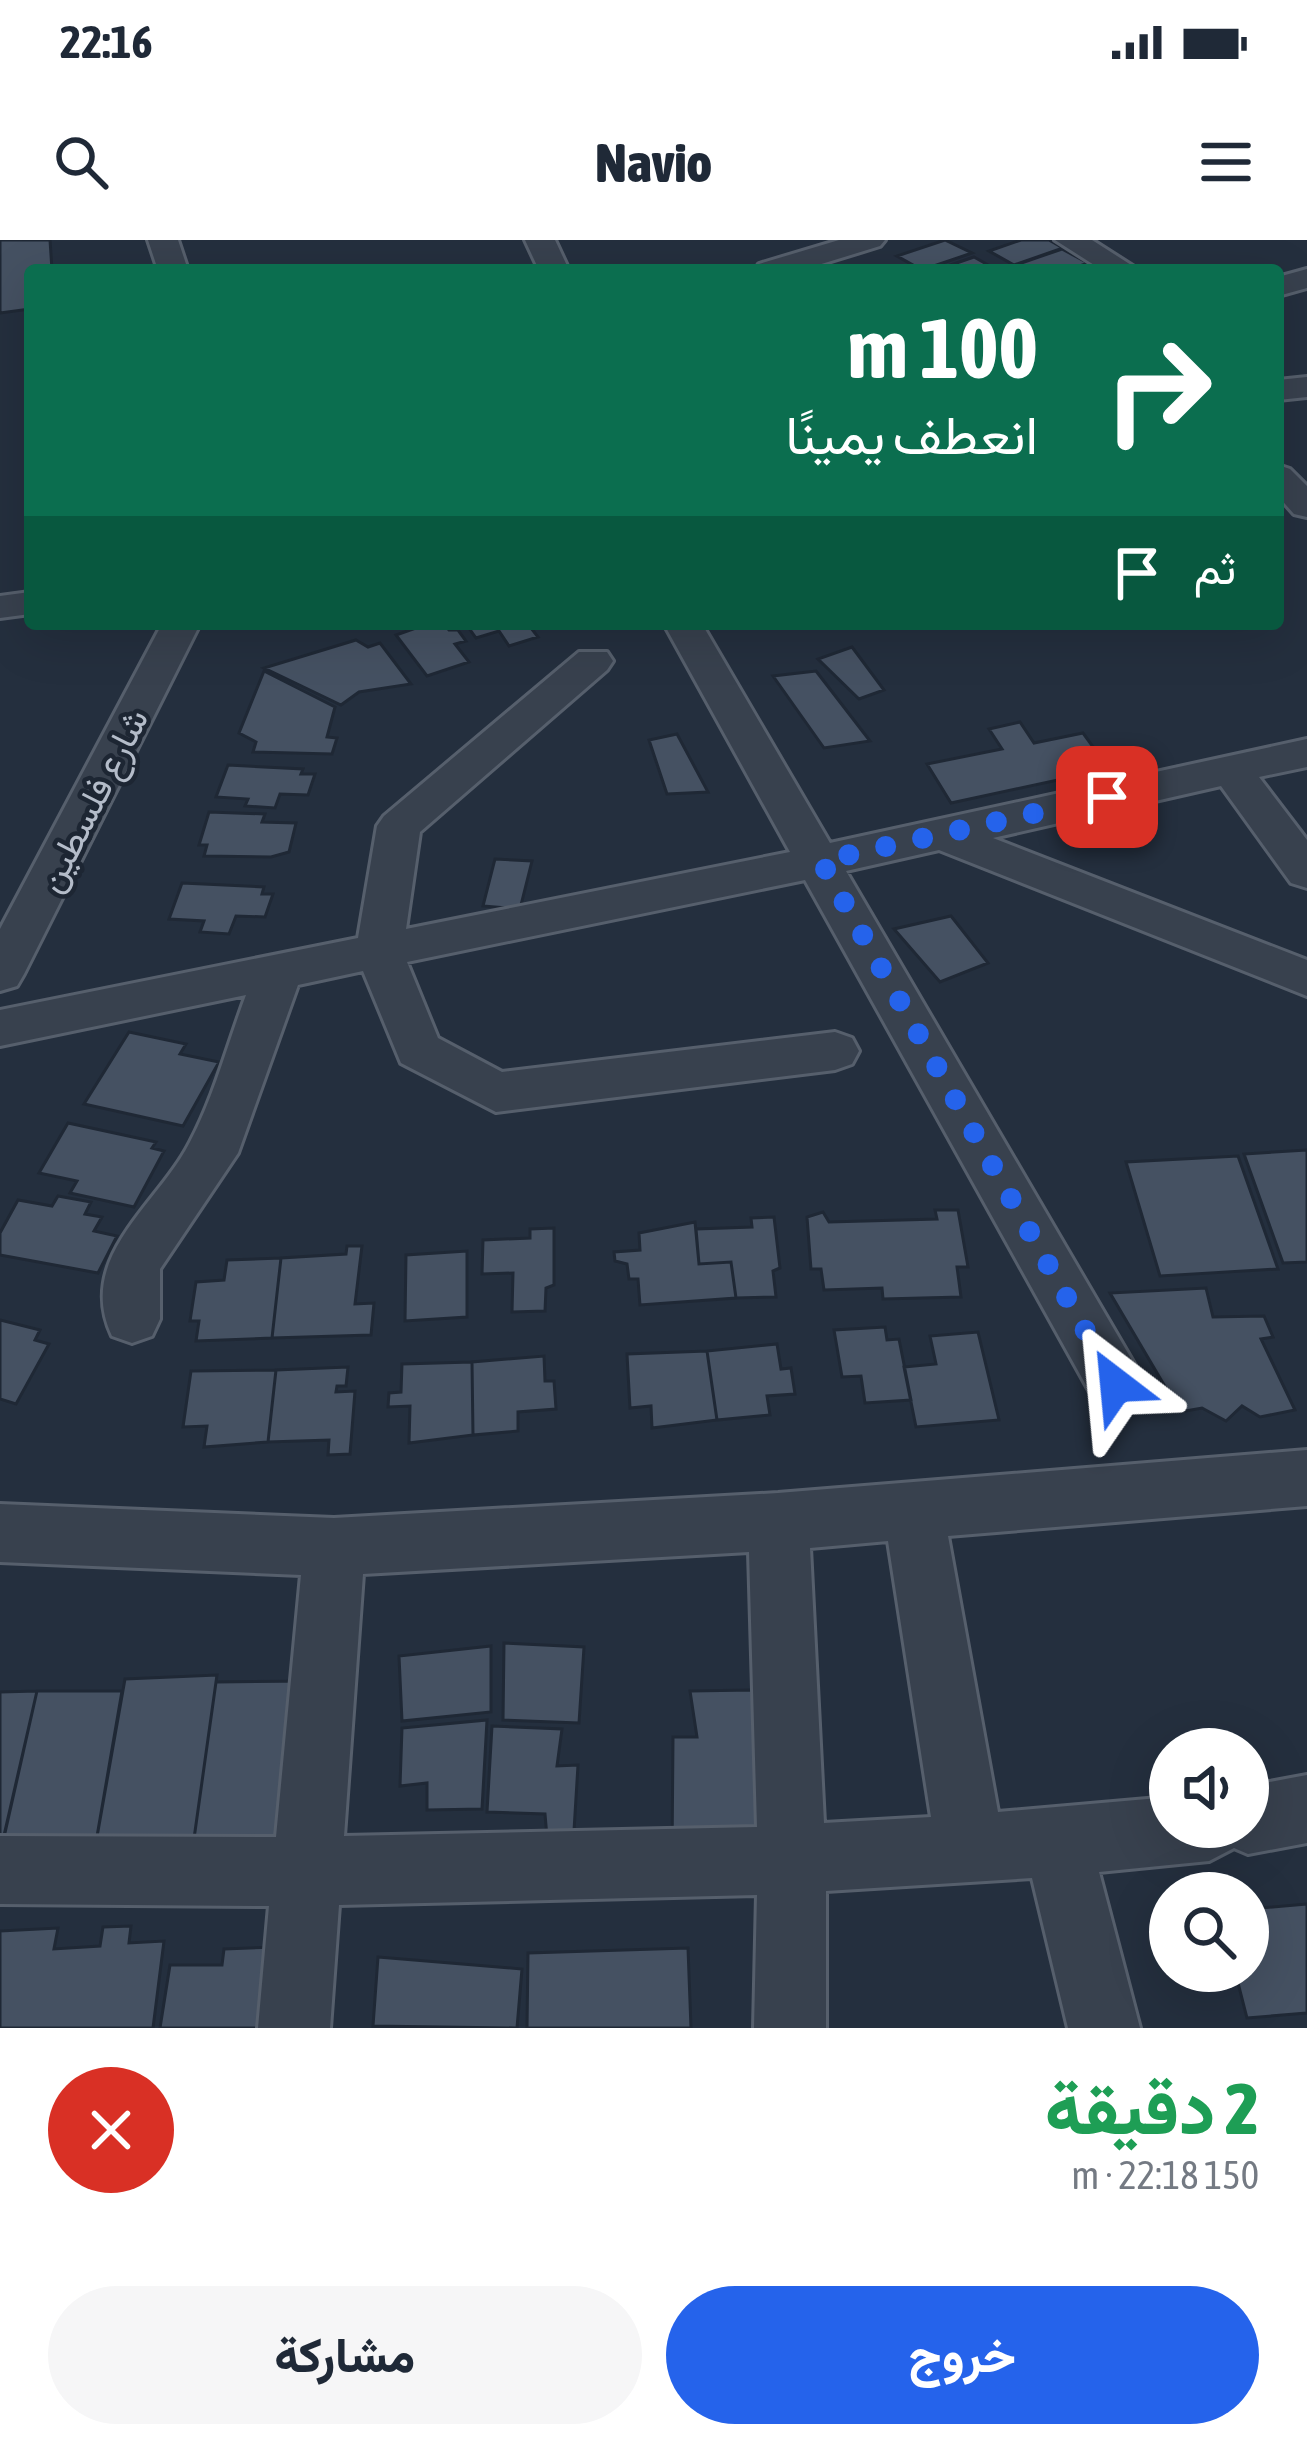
<!DOCTYPE html>
<html lang="ar">
<head>
<meta charset="utf-8">
<style>
	body { margin:0; font-family:"Asap Condensed",Vazirmatn,sans-serif; background:#f6f6f7; color:#1f2937; direction:rtl; height:100vh; display:flex; flex-direction:column; font-size:45px; white-space:nowrap }
	* { box-sizing:border-box; margin:0 }
	p { font-size:39px; color:#747a83 }
	.icon { flex:none; width:66px; height:66px; fill:none; stroke:currentColor; stroke-width:2; stroke-linecap:round; stroke-linejoin:round }
	.map { position:relative; height:1788px; overflow:hidden; direction:ltr }
	.sheet { display:flex; flex-direction:column; background:#fff; flex:1 }
	.sheet>* { flex:none }
	.hud { position:absolute; left:24px; top:24px; width:1260px; height:366px; border-radius:12px; box-shadow:0 12px 48px #0002; direction:rtl; background:#0b6e4f; color:#fff; overflow:hidden }
	.fabs { position:absolute; left:1149px; top:1488px; display:grid; gap:24px }
	.fabs a { display:grid; place-items:center; width:120px; height:120px; border-radius:50%; background:#fff; box-shadow:0 12px 48px #0002; font-size:60px }
	.pin { position:absolute; display:grid; place-items:center; width:102px; height:102px; color:#fff; margin:-51px; border-radius:24px; box-shadow:0 6px 18px #0006 }
	.me { position:absolute; width:132px; margin:-66px; rotate:331deg; stroke-linejoin:round; filter:drop-shadow(0 0 9px #0008) }
	.turn { display:flex; align-items:center; gap:42px; height:252px; padding:0 48px; font-size:54px }
	.turn .icon { width:156px; height:156px; stroke-width:2.5 }
	.turn b { display:block; font-size:84px; line-height:102px }
	.then { display:flex; align-items:center; height:114px; padding:0 48px; background:#0003; gap:24px; font-size:45px }
	.round { display:grid; place-items:center; flex:none; width:126px; height:126px; border-radius:63px; background:#f6f6f7 }
	.summary { display:flex; align-items:center; justify-content:space-between; height:204px; padding:0 48px }
	h1 { font-size:72px; font-weight:800; line-height:90px; color:#1e9e55 }
	.cta { display:flex; gap:24px; margin-top:auto; padding:24px 48px }
	.cta a { flex:1; height:138px; border-radius:72px; background:#2563eb; color:#fff; font-size:48px; font-weight:800; line-height:138px; text-align:center }
	.cta a+a { background:#f6f6f7; color:#1f2937 }
	.status { display:flex; justify-content:space-between; align-items:center; height:84px; padding:0 60px; background:#fff; direction:ltr }
	.status svg { height:33px; fill:currentColor }
	header { display:flex; justify-content:space-between; align-items:center; height:156px; padding:0 48px; background:#fff; font-size:54px; font-weight:800 }
	.map>svg:first-child { display:block }
	.building { fill:#455162; stroke:#1f2835; stroke-width:3 }
	.lines { fill:none; stroke-linecap:round; stroke-linejoin:round }
	.minor-casing { stroke:#565f6c; stroke-width:6 }
	.minor { fill:#38414e; fill-rule:evenodd }
	.route { stroke:#2563eb; stroke-width:21; stroke-dasharray:0 37.8 }
	.labels { text-anchor:middle; dominant-baseline:central; stroke-width:9; stroke-linejoin:round; paint-order:stroke }
	.street-label { font-size:36px; fill:#b4bcc9; stroke:#1d2633 }
</style>
</head>
<body>
<div class="status"><b>22:16</b><svg viewBox="0 0 49 12"><path d="M0 12V9h3v3zM5 12V6h3v6zM10 12V3h3v9zM15 12V0h3v12zM26 1h20v11H26zM47 4h2v5h-2z"/></svg></div>
<header><svg class="icon" aria-label="menu" viewBox="0 0 24 24"><path d="M4 6h16M4 12h16M4 18h16"/></svg>Navio<svg class="icon" aria-label="search" viewBox="0 0 24 24"><circle cx="10" cy="10" r="6"/><path d="M15 15l6 6"/></svg></header>
<div class="map">
<svg width="1307" height="1788" viewBox="0 0 1307 1788">
	<rect width="100%" height="100%" fill="#242f3e"/>
	<path class="building" d="M0 0H50L52 30H30V69L0 73Z
		M945 0 972 13 922 30 897 16Z
		M1021 0H1049L1063 8 1014 25 989 11Z
		M1062 9 1088 23 1069 30 1013 26Z
		M974 17 997 30H936Z
		M413 384H444L449 390H458L466 401 455 404 469 422 427 436 396 395 416 388Z
		M466 384H528L538 397 509 406 499 391 476 398Z
		M356 400 368 407 380 403 411 444 359 452 341 465 264 428Z
		M852 407 884 450 859 459 818 419Z
		M264 431 335 467 327 497 337 498 332 514 253 512 256 502 239 493Z
		M816 431 870 501 824 508 773 436Z
		M1020 482 1034 503 1083 493 1109 529 951 563 927 524 1002 509 989 489Z
		M677 494 708 552 667 554 649 500Z
		M228 525 303 529 301 534H315L308 555 280 554 275 568 245 566 248 559 216 557Z
		M209 572 265 574 262 582 296 583 289 612 271 617 204 616 207 605H199Z
		M495 619 532 621 520 669 483 666Z
		M182 643 264 647 262 654H273L265 677 236 676 229 694 200 692 204 681 169 679Z
		M951 676 988 723 940 742 894 689Z
		M129 792 186 804 180 814 219 822 183 886 84 864Z
		M68 883 156 902 152 908 164 911 134 967 70 953 77 941 39 933Z
		M1307 910V1022L1283 1023 1244 914Z
		M1238 916 1278 1029 1160 1036 1126 922Z
		M58 956 91 962 85 974 102 977 94 991 117 996 98 1033 0 1015V993L18 960 52 966Z
		M935 970H958L968 1027H957L961 1057 883 1059 882 1048 824 1050 821 1029H811L807 977 823 972 829 982 937 979Z
		M774 977 780 1028 773 1031 776 1057 736 1058 731 1022 699 1024 696 989 752 987 751 978Z
		M695 982 699 1024 731 1022 736 1058 640 1065 638 1039H629L627 1024 615 1021 614 1012 640 1010 639 993Z
		M554 988V1045L546 1048 545 1071 512 1072 513 1033 482 1034 483 1000 530 998V989Z
		M347 1006H362L355 1064 374 1063 371 1095 272 1098 281 1018 346 1014Z
		M467 1011V1077L405 1081 406 1015Z
		M281 1018 272 1098 196 1101 199 1081H190L196 1042 224 1040 227 1020Z
		M1206 1048 1213 1077 1264 1076 1273 1097 1261 1099 1295 1170 1260 1177 1242 1166 1226 1181 1202 1168 1180 1172 1110 1053Z
		M0 1080 40 1090 35 1100 49 1104 16 1164 0 1159Z
		M885 1087 887 1100 899 1099 911 1160 865 1163 861 1136 842 1137 834 1090Z
		M978 1092 999 1180 916 1187 904 1127 936 1124 930 1096Z
		M777 1104 781 1129 791 1128 795 1154 767 1156 770 1175 717 1180 707 1111Z
		M707 1111 717 1180 652 1188 651 1166 630 1168 627 1114Z
		M544 1116 545 1141H554L556 1169 518 1172V1191L473 1195 472 1122Z
		M472 1122 473 1195 409 1203 410 1166 388 1167 389 1153 401 1152 402 1124Z
		M348 1127 346 1146H337L336 1152 355 1151 350 1214 328 1215 329 1200 268 1202 276 1130Z
		M276 1130 268 1202 204 1207 207 1186 183 1187 191 1131Z
		M504 1403 584 1407 579 1483 503 1480Z
		M491 1406V1472L402 1481 399 1416Z
		M217 1435 191 1620 95 1608 125 1439Z
		M310 1441 288 1615 191 1620 216 1442Z
		M752 1450 754 1480 780 1479 788 1614 672 1616 673 1497H697L690 1451Z
		M37 1451H122L95 1608 0 1615Z
		M37 1451 0 1613V1452Z
		M487 1480 482 1569 427 1570V1543L400 1546 402 1488Z
		M492 1486 562 1489 557 1526 578 1525 573 1607 548 1609 545 1574 487 1572Z
		M1307 1664V1773L1247 1778 1235 1731H1248V1669Z
		M131 1686 129 1703 164 1701 153 1788H0V1691L58 1688 54 1709 100 1706 103 1687Z
		M277 1707 267 1788H160L170 1725H222L224 1709Z
		M688 1708 691 1788H527L528 1713Z
		M378 1717 522 1729 517 1788 373 1786Z"/>
	<g class="lines">
		<g class="minor-casing">
			<path id="minor" d="M148 0H178L188 30H158Z
				M525 0H555L569 30H539Z
				M839 0H885L880 6 802 30H755L759 24Z
				M1055 0H1092L1139 30H1102Z
				M1307 29V48L1278 56V37Z
				M1307 137V157L1278 160V140Z
				M1278 225 1290 229 1307 246V277L1294 274 1278 256Z
				M30 352V374L0 378V356Z
				M162 384H200L24 734 17 746 0 751V689Z
				M664 384H702L830 603 1307 499V527L1259 537 1307 600V648L1291 643 1221 546 993 598 1307 720V756L939 610 846 631 1136 1127 1145 1145 1136 1163 1116 1171 1096 1163 805 640 407 722 438 798 502 832 835 792 852 798 859 811 852 824 835 830 496 872 401 823 363 731 298 745 238 913 160 1029V1079L152 1096 132 1103 112 1096C75 1017 158 965 190 902 214 857 228 803 246 755L0 806V770L358 698 377 586 384 576 579 412H607L613 421 607 430 420 592 406 689 790 612Z
				M1307 1210V1266L948 1296 998 1572 1170 1557V1587H1248V1546L1307 1535V1603L1248 1614 1234 1608 1209 1621 1099 1632 1140 1788H1068L1032 1638 826 1651V1788H754L757 1655 339 1665 330 1788H258L269 1666 0 1664V1596L276 1597 301 1335 0 1322V1264L334 1278 778 1253ZM888 1301 931 1577 824 1583 810 1308ZM749 1312 757 1587 344 1596 363 1334Z"/>
		</g>
		<use href="#minor" class="minor"/>
	</g>
	<g class="lines">
		<path class="route" d="M1107 557 821 621 1116 1145"/>
	</g>
	<g class="labels">
		<g class="street-label">
			<text transform="translate(92 560) rotate(-63)">شارع فلسطين</text>
		</g>
	</g>
</svg>
<div class="fabs">
<a><svg class="icon" aria-label="sound" viewBox="0 0 24 24"><path d="M4 9h4l5-4v14l-5-4H4zM17 9q2 3 0 6"/></svg></a>
<a><svg class="icon" aria-label="search" viewBox="0 0 24 24"><circle cx="10" cy="10" r="6"/><path d="M15 15l6 6"/></svg></a>
</div>
<div class="pin" style="left:1107px;top:557px;background:#d93025"><svg class="icon" aria-label="arrive" viewBox="0 0 24 24"><path d="M6 21V4h12l-3 4 3 4H6"/></svg></div>
<svg class="me" style="left:1116px;top:1145px" viewBox="-20 -20 40 40"><path d="M0-17L14 15 0 8-14 15z" fill="#2563eb" stroke="#fff" stroke-width="4"/></svg>
<div class="hud">
<div class="turn"><svg class="icon" aria-label="right" viewBox="0 0 24 24"><path d="M7 20v-9h11M14 6l5 5-5 5"/></svg><div><b>100 m</b>انعطف يمينًا</div></div>
<div class="then">ثم<svg class="icon" aria-label="arrive" viewBox="0 0 24 24"><path d="M6 21V4h12l-3 4 3 4H6"/></svg></div>
</div>
</div>
<section class="sheet">
<div class="summary"><div><h1>2 دقيقة</h1><p>150 m · 22:18</p></div><a class="round" style="background:#d93025;color:#fff"><svg class="icon" aria-label="close" viewBox="0 0 24 24"><path d="M6 6l12 12M18 6L6 18"/></svg></a></div>
<div class="cta"><a>خروج</a><a>مشاركة</a></div>
</section>
</body>
</html>
